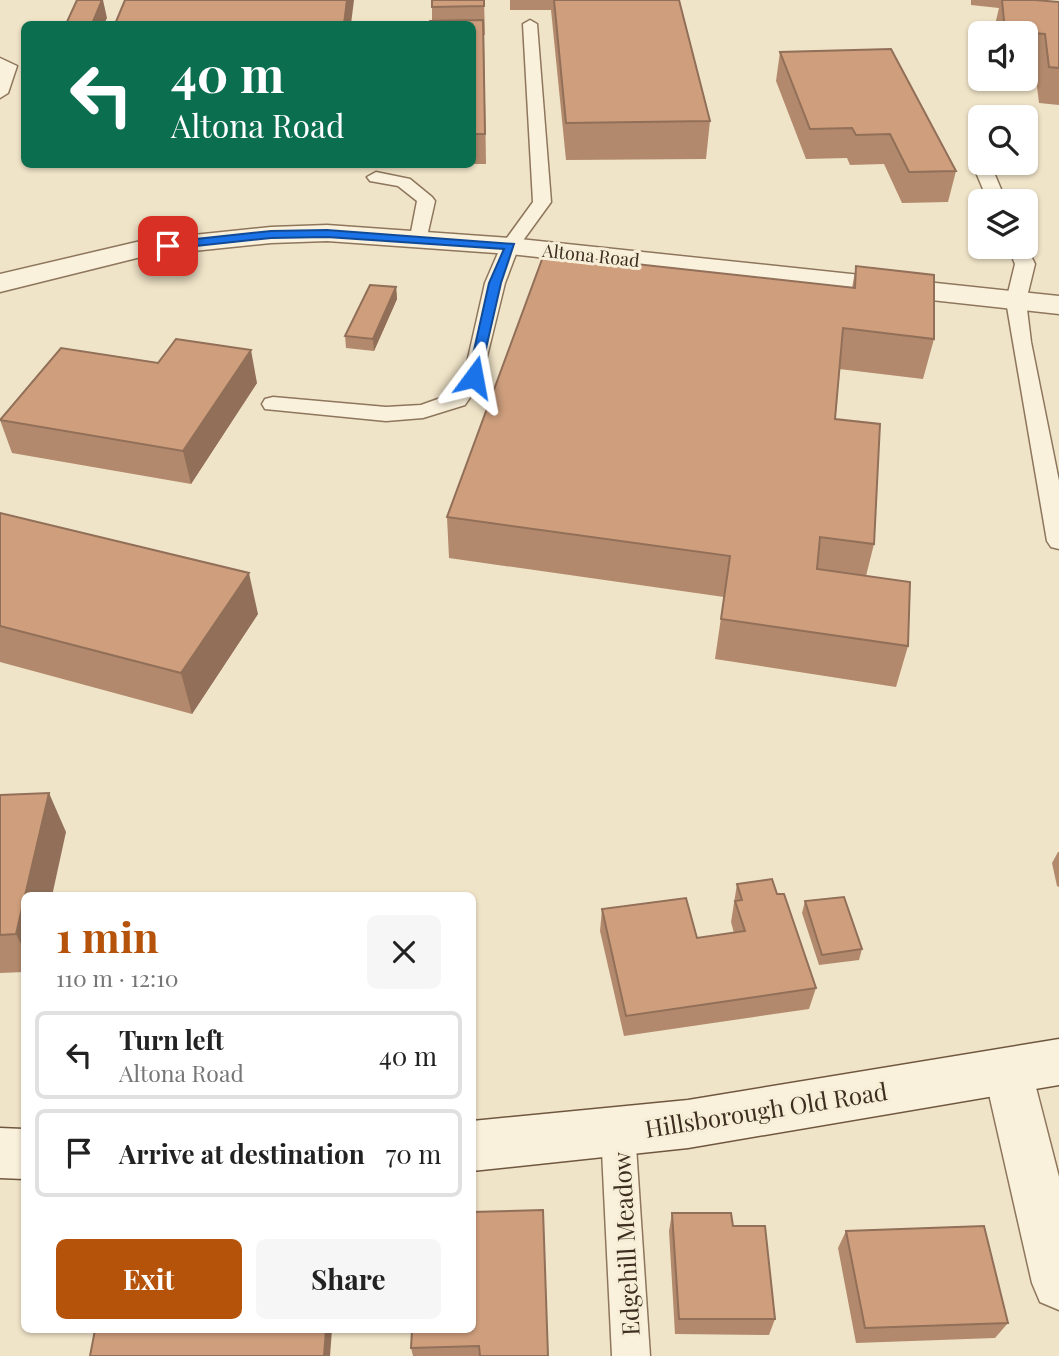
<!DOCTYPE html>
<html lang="en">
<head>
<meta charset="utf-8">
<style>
	body { margin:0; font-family:"Playfair Display",serif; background:#f6f6f6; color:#222; height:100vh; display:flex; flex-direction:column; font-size:26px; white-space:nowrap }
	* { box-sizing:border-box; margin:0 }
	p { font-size:23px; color:#767676 }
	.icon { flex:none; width:38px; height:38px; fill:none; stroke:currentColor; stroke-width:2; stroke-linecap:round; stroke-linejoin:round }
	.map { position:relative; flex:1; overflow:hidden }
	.drawer { position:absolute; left:21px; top:892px; width:455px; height:441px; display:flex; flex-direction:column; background:#fff; border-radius:10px; box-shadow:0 2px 5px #0004 }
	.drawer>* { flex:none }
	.guide { position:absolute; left:21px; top:21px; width:455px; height:147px; border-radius:10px; box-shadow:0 2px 5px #0004; background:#0b6e4f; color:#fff; overflow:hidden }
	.controls { position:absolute; left:968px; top:21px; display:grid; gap:14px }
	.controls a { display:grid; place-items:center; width:70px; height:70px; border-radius:10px; background:#fff; box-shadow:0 2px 5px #0004; font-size:35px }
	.pin { position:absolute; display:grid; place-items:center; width:60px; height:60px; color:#fff; margin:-30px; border-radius:14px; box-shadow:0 4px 10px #0006 }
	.me { position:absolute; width:77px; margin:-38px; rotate:13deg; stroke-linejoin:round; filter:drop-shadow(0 0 5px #0008) }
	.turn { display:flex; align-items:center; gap:24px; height:147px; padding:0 35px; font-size:32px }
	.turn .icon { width:91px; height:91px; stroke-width:2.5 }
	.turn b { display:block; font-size:49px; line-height:60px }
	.round { display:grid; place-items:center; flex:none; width:74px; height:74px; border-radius:10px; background:#f6f6f6 }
	.summary { display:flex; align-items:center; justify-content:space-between; height:119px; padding:0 35px }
	h1 { font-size:42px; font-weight:700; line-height:52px; color:#b45309 }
	.button { display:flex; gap:14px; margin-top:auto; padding:14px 35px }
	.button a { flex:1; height:80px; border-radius:10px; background:#b45309; color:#fff; font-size:28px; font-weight:700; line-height:80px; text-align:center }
	.button a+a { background:#f6f6f6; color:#222 }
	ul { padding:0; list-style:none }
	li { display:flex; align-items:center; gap:21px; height:88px; margin:0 14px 10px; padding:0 21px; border:4px solid #e0e0e0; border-radius:10px }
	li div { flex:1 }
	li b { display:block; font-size:26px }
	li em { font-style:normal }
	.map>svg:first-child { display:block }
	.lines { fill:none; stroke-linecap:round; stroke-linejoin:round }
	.lane-casing { stroke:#8d765c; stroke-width:3 }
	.street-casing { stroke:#8d765c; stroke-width:3 }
	.secondary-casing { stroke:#6f573f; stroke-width:3 }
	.lane { fill:#faf1dc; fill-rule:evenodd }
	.street { fill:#faf1dc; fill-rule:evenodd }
	.secondary { fill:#faf1dc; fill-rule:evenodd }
	.wall { fill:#b2896c }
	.shaded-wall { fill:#916f58 }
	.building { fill:#cf9f7d; stroke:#916f58; stroke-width:2 }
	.route { fill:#1a73e8; stroke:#114b97; stroke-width:2 }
	.labels { text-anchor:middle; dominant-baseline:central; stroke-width:6; stroke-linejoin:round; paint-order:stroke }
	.far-street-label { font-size:18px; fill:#3d2e20; stroke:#f7eed8 }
	.near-street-label { font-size:24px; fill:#3d2e20; stroke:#f7eed8 }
</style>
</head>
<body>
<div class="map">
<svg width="1059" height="1356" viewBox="0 0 1059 1356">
	<rect width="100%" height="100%" fill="#f0e4c8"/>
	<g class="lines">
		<g class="lane-casing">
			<path id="lane" d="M530 20 537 24 551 202 519 246 505 283 481 381 465 405 423 418 386 421 265 409 262 404 265 399 273 397 386 407 421 405 449 395 464 376 485 283 501 246 533 202 523 24Z
				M0 58 17 66 8 93 0 98Z
				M980 158V163H990L1006 201H988L972 163Z
				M376 172 410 179 432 197 435 201 426 241 419 243 410 237 417 201 398 186 370 181 367 177Z
				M1026 246 1035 264 1026 301 1031 342 1059 481V549L1051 547 1047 541 1006 301 1015 264 1008 247Z
				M618 1114 630 1119 635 1131 650 1356H612L601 1131 606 1119Z"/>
		</g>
		<g class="street-casing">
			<path id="street" d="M327 225 510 238 1059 296V314L510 254 327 241 271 243 145 256 0 292V274L145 240 271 227Z
				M1008 1049 1025 1056 1032 1072 1059 1177V1310L1040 1302 1032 1283 984 1072 991 1056Z"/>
		</g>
		<g class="secondary-casing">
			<path id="secondary" d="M1059 1039V1085L688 1148 472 1171V1121L688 1100Z
				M0 1128 24 1129V1179L0 1178Z"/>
		</g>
		<use href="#lane" class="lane"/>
		<use href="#street" class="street"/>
		<use href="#secondary" class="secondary"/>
	</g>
	<path class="wall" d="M484 0 485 35H484L486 164H472V24L432 21V7Z
		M510 0H679L710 121 706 159 566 160 551 10H510Z
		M971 0H1035L1059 2V105L1039 103 1035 70 1026 69V33H993L999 8 971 5Z
		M780 52 956 171 948 202 902 203 884 164 850 165 847 158 806 159 776 81Z
		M99 164H303L100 168Z
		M856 266 934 339 923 379 839 369 835 419 874 544 866 576 908 646 896 687 715 659 724 597 449 558 447 517 852 288Z
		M396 287 397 299 374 351 346 348 345 336Z
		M257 383 191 484 12 453 0 420Z
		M0 513 258 614 192 714 0 662Z
		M0 795 66 832 24 896V972L0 973Z
		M1058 852H1059V887L1057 886 1052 863Z
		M737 884 777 894 816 988 809 1009 624 1036 600 931 602 909 697 938 734 933 731 922Z
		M805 901 862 949 859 960 819 965 802 913Z
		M672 1213 733 1226 775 1319 769 1335 675 1334 669 1231Z
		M846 1231 1008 1323 995 1338 856 1343 838 1248Z
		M412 1330 548 1356H413L411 1348Z"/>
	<path class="shaded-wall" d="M102 0H103L107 18 104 24H92Z
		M347 0H354L351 24H344Z
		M396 287 397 299 374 351 373 339Z
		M251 350 257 383 191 484 183 451Z
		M249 573 258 614 192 714 181 673Z
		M49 793 66 832 52 896H25Z
		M24 898V950L16 934Z
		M326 1330H332L330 1356H324Z"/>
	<path class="building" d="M77 0H102L92 24H66Z
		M125 0H347L344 24H115Z
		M432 0H484V6L432 7Z
		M554 0H679L710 121 566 123Z
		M1002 0H1035L1059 2V68L1049 67 1045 34 1005 31Z
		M483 20 485 134H472V24H429L430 21Z
		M891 49 956 171 909 172 890 134 856 135 852 128 810 129 780 52Z
		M544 254 855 288 856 266 934 275V339L843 328 835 419 880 424 874 544 820 537 817 569 910 582 908 646 721 619 730 556 447 517Z
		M370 285 396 287 373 339 345 336Z
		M176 339 251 350 183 451 0 420 61 348 158 363Z
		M0 513 249 573 181 673 0 626Z
		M49 793 16 934 0 935V795Z
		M772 879 777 894H784L816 988 626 1016 602 909 686 898 697 938 745 931 735 901 742 900 737 884Z
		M844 897 862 949 822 955 805 901Z
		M543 1210 548 1356H480L479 1346 411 1348 412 1330H472V1212Z
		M672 1213H731L733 1226H765L775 1319H679Z
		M984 1226 1008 1323 865 1328 846 1231Z
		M95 1330H326L324 1356H90Z"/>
	<path class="route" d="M327 230 514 244 501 283 479 379 468 377 489 283 504 249 327 237 271 238 168 249 163 246 168 242 271 231Z"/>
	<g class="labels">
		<g class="far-street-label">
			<text transform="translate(591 255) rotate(6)">Altona Road</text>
		</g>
		<g class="near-street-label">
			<text transform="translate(766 1109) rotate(-9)">Hillsborough Old Road</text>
			<text transform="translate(625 1244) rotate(-93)">Edgehill Meadow</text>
		</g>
	</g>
</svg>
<div class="controls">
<a><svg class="icon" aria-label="sound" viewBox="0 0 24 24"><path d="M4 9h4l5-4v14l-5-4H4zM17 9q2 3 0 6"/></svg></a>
<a><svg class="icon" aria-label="search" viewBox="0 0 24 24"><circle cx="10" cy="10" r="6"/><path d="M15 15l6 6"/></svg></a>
<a><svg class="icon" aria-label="layers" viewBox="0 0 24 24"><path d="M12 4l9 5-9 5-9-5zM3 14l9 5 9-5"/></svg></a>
</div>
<div class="pin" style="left:168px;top:246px;background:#d93025"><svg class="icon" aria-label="arrive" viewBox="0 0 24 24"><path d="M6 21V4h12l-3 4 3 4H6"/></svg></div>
<svg class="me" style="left:474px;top:377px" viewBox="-20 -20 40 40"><path d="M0-17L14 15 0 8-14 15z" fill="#1a73e8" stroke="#fff" stroke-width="4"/></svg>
<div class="guide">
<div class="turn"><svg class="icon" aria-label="left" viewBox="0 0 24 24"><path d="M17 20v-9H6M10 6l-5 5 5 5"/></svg><div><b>40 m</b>Altona Road</div></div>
</div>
<section class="drawer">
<div class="summary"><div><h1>1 min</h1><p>110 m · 12:10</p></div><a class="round"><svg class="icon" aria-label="close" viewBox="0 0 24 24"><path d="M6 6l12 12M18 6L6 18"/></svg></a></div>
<ul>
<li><svg class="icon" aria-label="left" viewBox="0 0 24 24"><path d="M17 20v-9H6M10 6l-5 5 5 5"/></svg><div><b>Turn left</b><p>Altona Road</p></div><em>40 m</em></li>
<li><svg class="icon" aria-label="arrive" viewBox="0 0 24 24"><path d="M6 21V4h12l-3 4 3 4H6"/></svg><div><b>Arrive at destination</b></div><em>70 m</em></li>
</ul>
<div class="button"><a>Exit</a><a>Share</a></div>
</section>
</div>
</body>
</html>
